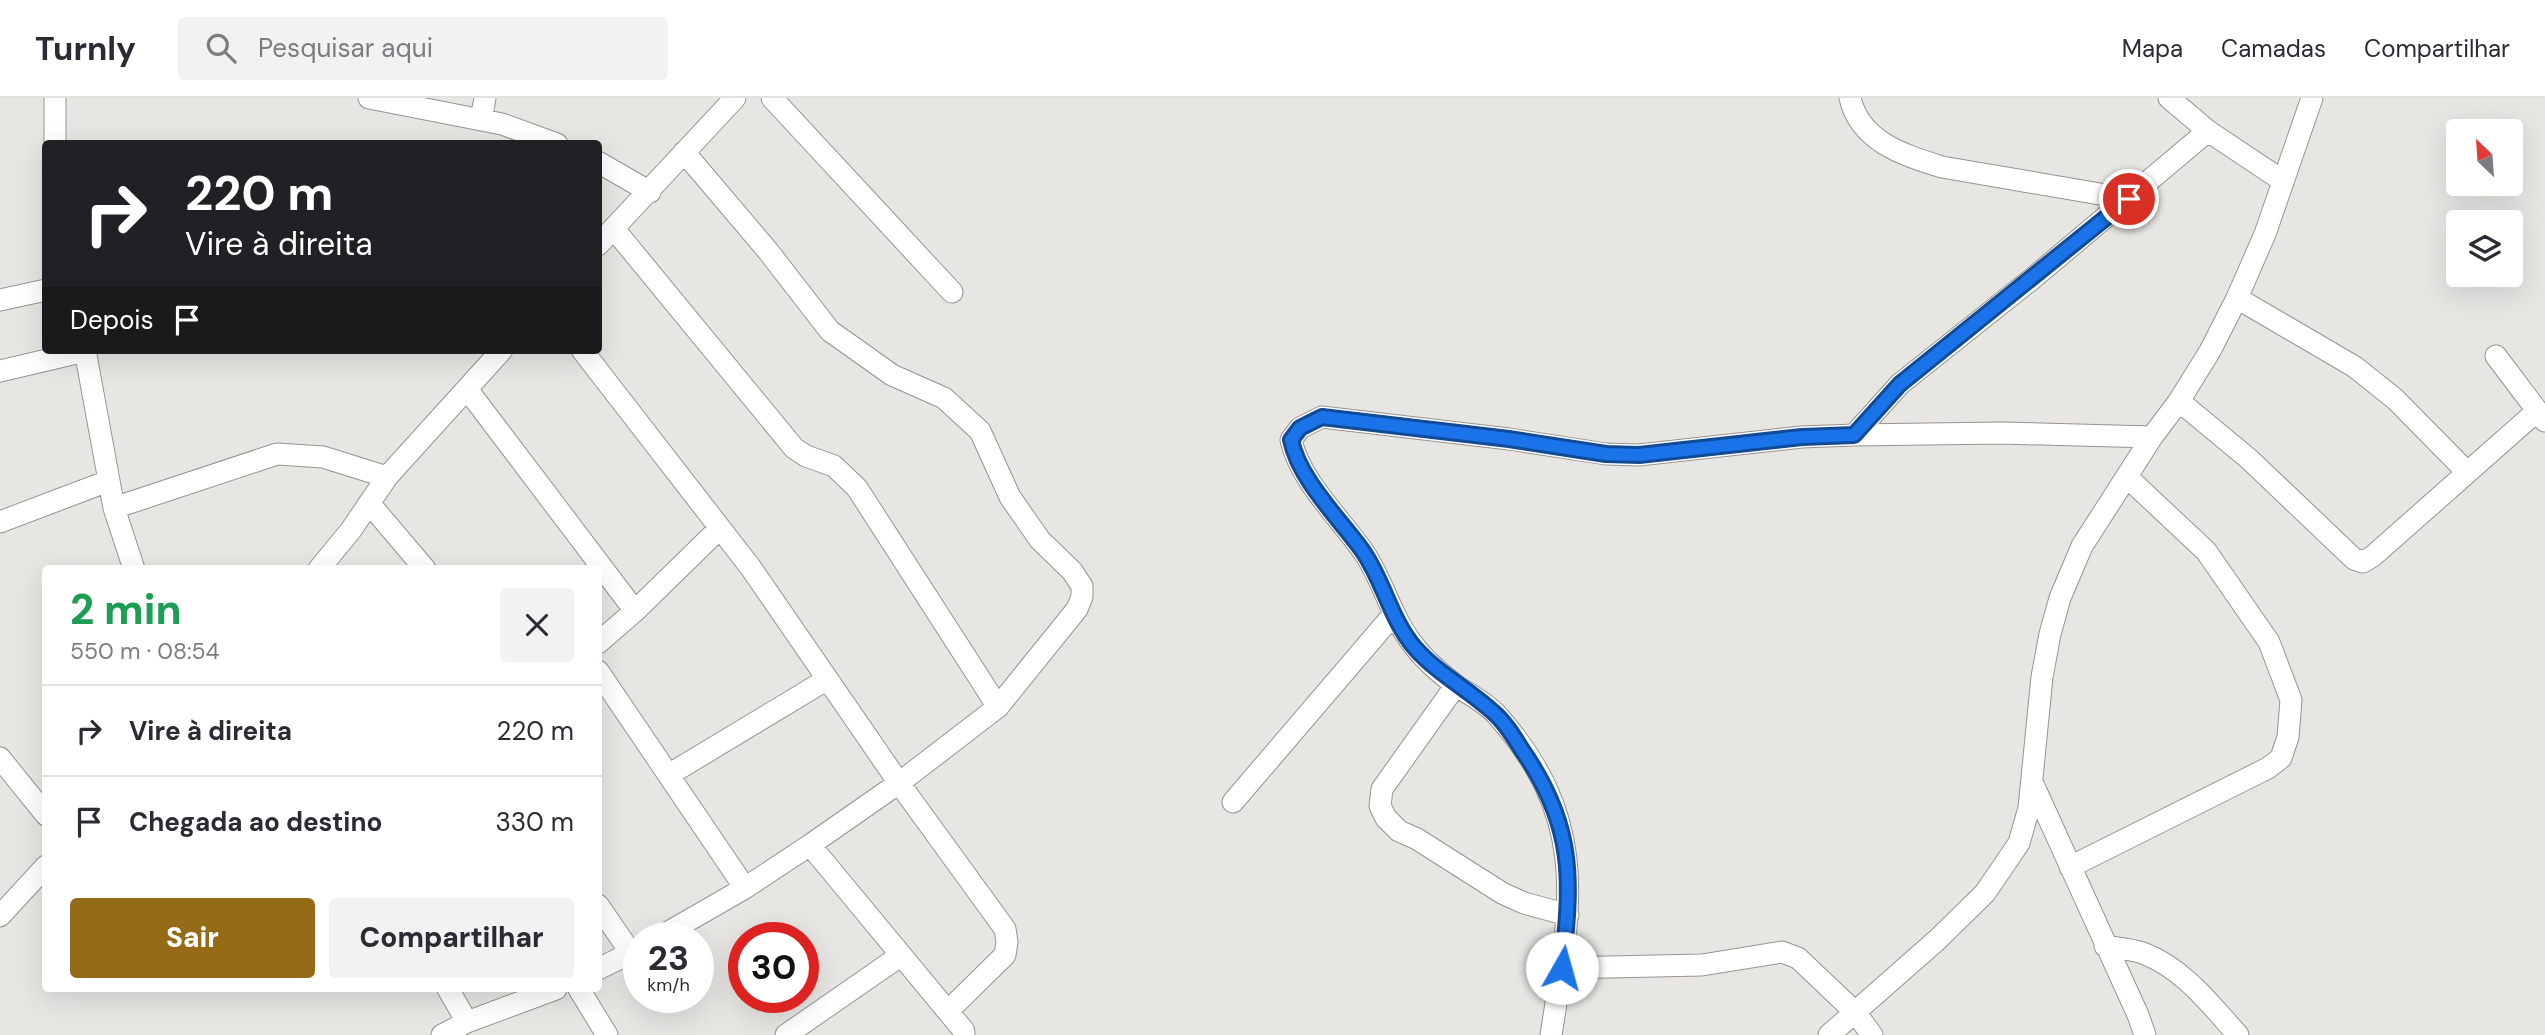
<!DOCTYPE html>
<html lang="pt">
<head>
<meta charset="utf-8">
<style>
	body { margin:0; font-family:"DM Sans",sans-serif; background:#f2f2f3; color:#2b2b33; height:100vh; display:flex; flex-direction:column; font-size:26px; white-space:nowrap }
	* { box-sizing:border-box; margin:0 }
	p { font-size:23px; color:#7c7c81 }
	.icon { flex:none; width:38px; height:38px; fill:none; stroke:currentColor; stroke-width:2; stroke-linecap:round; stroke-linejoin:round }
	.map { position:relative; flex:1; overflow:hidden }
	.drawer { position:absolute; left:42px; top:467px; width:560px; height:427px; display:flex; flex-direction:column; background:#fff; border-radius:7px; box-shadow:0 7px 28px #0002 }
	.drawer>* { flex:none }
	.guide { position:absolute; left:42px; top:42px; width:560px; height:214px; border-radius:7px; box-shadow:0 7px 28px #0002; background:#202124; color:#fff; overflow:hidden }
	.needle { width:46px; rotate:335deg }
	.controls { position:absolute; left:2446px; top:21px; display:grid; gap:14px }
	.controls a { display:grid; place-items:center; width:77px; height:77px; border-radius:7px; background:#fff; box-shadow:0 7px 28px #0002; font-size:35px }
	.speed { position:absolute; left:623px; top:824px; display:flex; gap:14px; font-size:35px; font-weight:700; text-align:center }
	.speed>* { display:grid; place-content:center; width:91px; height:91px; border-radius:50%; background:#fff; box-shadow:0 7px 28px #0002; line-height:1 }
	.speed small { font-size:18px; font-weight:400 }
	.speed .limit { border:10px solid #d22; background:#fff; color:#111 }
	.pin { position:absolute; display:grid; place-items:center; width:60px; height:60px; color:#fff; margin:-30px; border:4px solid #fff; border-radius:50%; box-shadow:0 2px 7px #0007 }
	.me { position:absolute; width:77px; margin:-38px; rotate:7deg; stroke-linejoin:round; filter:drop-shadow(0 0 5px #0008) }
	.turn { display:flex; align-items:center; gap:24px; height:147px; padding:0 28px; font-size:32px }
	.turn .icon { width:91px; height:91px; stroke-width:2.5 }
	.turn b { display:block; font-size:49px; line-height:60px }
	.then { display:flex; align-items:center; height:66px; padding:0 28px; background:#0003; gap:14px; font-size:26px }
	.round { display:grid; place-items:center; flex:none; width:74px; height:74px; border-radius:7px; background:#f2f2f3 }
	.headline { display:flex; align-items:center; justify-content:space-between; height:119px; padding:0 28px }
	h1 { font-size:42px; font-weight:800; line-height:52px; color:#1e9e55 }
	.primary-button { display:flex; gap:14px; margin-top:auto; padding:14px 28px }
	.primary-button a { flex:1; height:80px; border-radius:7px; background:#966b18; color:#fff; font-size:28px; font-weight:800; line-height:80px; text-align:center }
	.primary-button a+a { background:#f2f2f3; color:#2b2b33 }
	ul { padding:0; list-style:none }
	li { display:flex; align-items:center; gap:21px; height:91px; padding:0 28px; border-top:2px solid #e1e1e2 }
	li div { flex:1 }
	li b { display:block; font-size:26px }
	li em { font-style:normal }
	header { display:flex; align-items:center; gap:42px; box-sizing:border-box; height:98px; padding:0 35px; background:#fff; border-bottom:2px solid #e1e1e2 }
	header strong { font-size:33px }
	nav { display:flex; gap:38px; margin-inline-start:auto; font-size:24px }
	.search { width:490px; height:63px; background:#f2f2f3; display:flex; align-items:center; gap:18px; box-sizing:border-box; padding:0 24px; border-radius:7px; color:#7c7c81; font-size:26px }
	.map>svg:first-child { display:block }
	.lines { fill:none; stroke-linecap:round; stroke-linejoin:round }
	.street-casing { stroke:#969391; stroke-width:23 }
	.street { stroke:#fff; stroke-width:21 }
	.route-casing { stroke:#114b97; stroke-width:18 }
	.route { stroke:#1a73e8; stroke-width:12 }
</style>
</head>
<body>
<header>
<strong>Turnly</strong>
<div class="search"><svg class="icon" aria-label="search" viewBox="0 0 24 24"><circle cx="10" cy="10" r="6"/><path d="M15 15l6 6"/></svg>Pesquisar aqui</div>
<nav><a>Mapa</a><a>Camadas</a><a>Compartilhar</a></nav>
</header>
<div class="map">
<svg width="2545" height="937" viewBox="0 0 2545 937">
	<rect width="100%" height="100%" fill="#e8e6e3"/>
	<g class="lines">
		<g class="street-casing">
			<path id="street" d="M55 0V46
				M369 0 502 26 557 46
				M772 0 952 194
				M1850 0C1860 44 1904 57 1942 69L2129 101
				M2169 0 2208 33 2283 83
				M481 22 485 0
				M598 64 650 94
				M614 131 794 350 806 358 834 368 857 390 998 609
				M598 147 735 0
				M2237 200 2355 269 2395 301 2467 374
				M0 202 46 192
				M85 252 114 410 134 471
				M582 252 751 470 899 685 1005 831 1007 844 1005 857 948 913
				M2496 258 2545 323
				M0 273 85 253
				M467 291 635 513
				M2179 303 2249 361 2354 461 2363 464 2373 458 2537 313
				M1854 337 1900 286 2032 181 2208 33
				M369 405 425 471
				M114 410 277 356 323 359 387 379
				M0 424 108 383
				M319 471 351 432 387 379 502 252
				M598 545 635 513 720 430
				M598 573 745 790
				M1456 587 1382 691 1380 708 1386 720 1399 733 1417 741 1502 795 1524 805 1568 817
				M0 660 46 717
				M670 676 826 582
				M2033 686 2138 917 2145 937
				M1233 704 1393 517
				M810 747 964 933V937
				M2070 769 2268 670 2281 660 2288 639 2291 602 2269 544 2206 453 2127 379
				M598 807 631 855
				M0 818 46 768
				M658 840 745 790 810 747 899 685 998 609 1077 511 1082 499V488L1072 473 1040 442 1010 399 980 333 944 300 892 277 830 233 768 153 684 54
				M2105 848C2117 850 2132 851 2143 855 2184 871 2210 906 2238 937
				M1562 870 1702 867 1782 854 1798 860 1855 914 1872 937
				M598 871 639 851
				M448 891 467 924
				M579 891 607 937
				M442 937 467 924 556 891
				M786 937 900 858
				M1551 937C1571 809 1591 723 1497 617 1486 605 1471 597 1458 589 1442 577 1424 562 1412 545 1391 518 1384 485 1365 456 1341 421 1300 383 1291 342L1300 330 1322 319 1509 341 1606 356 1639 357 1802 339 1854 337 2001 335 2152 339
				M1829 937 1937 842 1985 795 2019 745 2029 710 2042 579 2050 536 2060 500 2082 448 2152 339 2179 303 2210 253 2237 200 2265 136 2312 0"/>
		</g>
		<use href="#street" class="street"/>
	</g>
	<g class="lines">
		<g class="route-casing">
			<path id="route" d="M1562 870C1572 782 1575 728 1522 652 1514 639 1505 624 1493 614 1468 591 1438 576 1415 550 1390 521 1384 483 1362 452 1338 419 1299 381 1291 342L1300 330 1322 319 1509 341 1606 356 1639 357 1802 339 1854 337 1900 286 2129 101"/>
		</g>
		<use href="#route" class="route"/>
	</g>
</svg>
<div class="controls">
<a><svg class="needle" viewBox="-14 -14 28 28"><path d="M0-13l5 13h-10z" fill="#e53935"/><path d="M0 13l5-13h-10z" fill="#7c7c81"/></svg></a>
<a><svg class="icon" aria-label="layers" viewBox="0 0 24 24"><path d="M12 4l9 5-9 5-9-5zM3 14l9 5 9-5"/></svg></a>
</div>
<div class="speed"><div>23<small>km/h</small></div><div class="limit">30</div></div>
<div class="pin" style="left:2129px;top:101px;background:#d93025"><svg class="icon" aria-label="arrive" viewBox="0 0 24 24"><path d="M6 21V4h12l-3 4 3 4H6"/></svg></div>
<svg class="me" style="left:1562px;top:870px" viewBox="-20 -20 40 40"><circle r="19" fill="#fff"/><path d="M0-13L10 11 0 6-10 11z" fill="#1a73e8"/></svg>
<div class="guide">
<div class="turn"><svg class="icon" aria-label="right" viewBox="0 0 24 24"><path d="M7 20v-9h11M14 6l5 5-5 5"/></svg><div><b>220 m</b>Vire à direita</div></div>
<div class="then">Depois<svg class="icon" aria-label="arrive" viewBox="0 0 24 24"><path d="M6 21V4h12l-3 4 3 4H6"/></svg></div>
</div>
<section class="drawer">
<div class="headline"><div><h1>2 min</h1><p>550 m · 08:54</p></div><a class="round"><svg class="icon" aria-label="close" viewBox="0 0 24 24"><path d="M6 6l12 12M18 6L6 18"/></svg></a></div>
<ul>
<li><svg class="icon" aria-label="right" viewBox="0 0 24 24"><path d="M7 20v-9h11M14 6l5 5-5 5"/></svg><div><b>Vire à direita</b></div><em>220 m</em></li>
<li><svg class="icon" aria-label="arrive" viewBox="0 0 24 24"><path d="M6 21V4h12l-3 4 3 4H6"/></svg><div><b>Chegada ao destino</b></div><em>330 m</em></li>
</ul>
<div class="primary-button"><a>Sair</a><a>Compartilhar</a></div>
</section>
</div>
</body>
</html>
